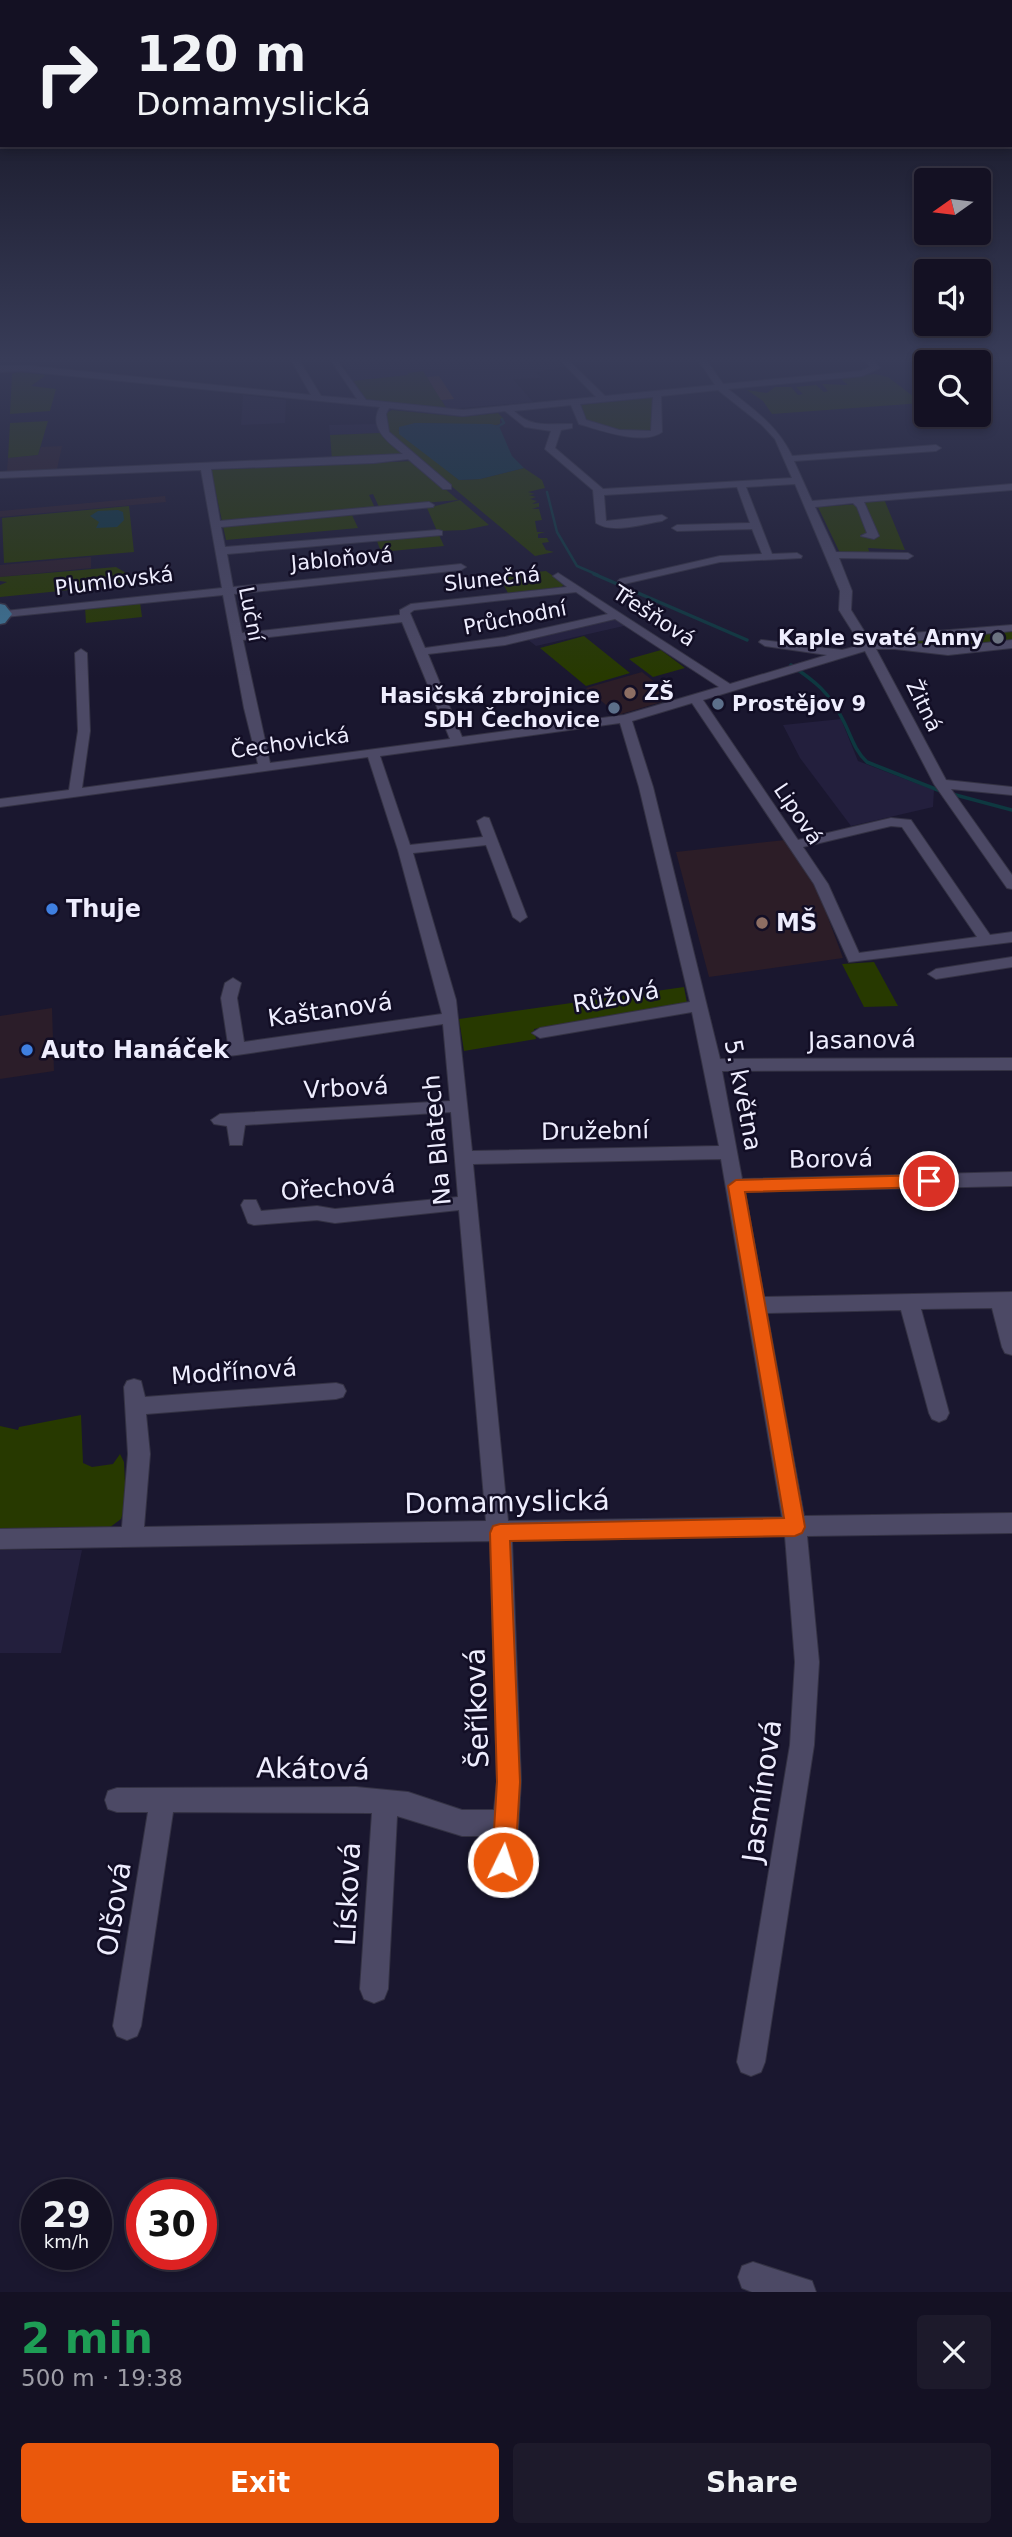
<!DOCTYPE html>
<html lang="en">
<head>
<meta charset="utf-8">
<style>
	body { margin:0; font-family:"DejaVu Sans",sans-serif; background:#1d1a2b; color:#f1f3f6; height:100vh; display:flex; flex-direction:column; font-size:26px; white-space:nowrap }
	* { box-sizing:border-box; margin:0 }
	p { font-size:23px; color:#9d9da6 }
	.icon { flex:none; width:38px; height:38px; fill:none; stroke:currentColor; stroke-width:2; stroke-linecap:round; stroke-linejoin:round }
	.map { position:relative; height:2292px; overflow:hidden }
	.panel { display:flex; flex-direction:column; background:#141123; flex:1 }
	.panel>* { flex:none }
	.guide { position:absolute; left:0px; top:0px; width:1013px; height:147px; box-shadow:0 4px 10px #0003,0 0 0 2px #333141; background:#141123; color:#f1f3f6; overflow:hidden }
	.needle { width:46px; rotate:256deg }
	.buttons { position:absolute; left:914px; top:168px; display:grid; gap:14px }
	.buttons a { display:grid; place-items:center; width:77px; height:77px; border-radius:7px; background:#141123; box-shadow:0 4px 10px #0003,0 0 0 2px #333141; font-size:35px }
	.speed { position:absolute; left:21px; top:2179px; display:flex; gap:14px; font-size:35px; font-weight:700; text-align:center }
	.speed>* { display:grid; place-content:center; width:91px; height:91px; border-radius:50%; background:#141123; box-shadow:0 4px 10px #0003,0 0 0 2px #333141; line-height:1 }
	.speed small { font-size:18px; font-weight:400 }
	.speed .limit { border:10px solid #d22; background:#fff; color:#111 }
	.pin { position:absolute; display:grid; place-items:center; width:60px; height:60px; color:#fff; margin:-30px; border:4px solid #fff; border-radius:50%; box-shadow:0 2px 7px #0007 }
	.me { position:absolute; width:77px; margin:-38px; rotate:4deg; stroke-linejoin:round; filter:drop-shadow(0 0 5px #0008) }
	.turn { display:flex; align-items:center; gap:24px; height:147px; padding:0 21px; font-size:32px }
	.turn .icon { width:91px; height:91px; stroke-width:2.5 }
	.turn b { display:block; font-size:49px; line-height:60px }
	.round { display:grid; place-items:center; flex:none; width:74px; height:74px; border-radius:7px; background:#1d1a2b }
	.overview { display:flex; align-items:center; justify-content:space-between; height:119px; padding:0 21px }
	h1 { font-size:42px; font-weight:800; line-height:52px; color:#1e9e55 }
	.cta { display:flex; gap:14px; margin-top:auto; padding:14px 21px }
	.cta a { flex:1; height:80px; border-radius:7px; background:#ea580c; color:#fff; font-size:28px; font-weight:800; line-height:80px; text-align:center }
	.cta a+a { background:#1d1a2b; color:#f1f3f6 }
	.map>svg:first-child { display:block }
	.commercial { fill:#2b1d29 }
	.built { fill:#231f3d }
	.education { fill:#2c1d27 }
	.green { fill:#273900 }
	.water { fill:#0e3840 }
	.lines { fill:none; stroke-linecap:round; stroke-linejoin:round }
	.stream-far1 { stroke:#0e3840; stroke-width:2.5 }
	.stream { stroke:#0e3840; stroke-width:3.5 }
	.building { fill:#523629 }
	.minor-casing { stroke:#343244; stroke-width:2 }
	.major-casing { stroke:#343244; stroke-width:3 }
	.minor { fill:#4c4965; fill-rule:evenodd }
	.major { fill:#3e7595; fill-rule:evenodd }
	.route { fill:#ea580c; stroke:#983908; stroke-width:2 }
	.worship-dot { fill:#6b7280; stroke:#120e25; stroke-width:2.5 }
	.education-dot { fill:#8d6e63; stroke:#120e25; stroke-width:2.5 }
	.service-dot { fill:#5c6f8a; stroke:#120e25; stroke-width:2.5 }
	.shop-dot { fill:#3f7fe0; stroke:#120e25; stroke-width:2.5 }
	.labels { text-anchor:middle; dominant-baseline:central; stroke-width:5; stroke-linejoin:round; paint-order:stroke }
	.far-street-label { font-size:21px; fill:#eeedfe; stroke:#120e25 }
	.far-poi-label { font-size:21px; font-weight:bold; fill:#eeedfe; stroke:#120e25; text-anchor:end }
	.poi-label { font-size:24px; font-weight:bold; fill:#eeedfe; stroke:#120e25; text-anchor:start }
	.street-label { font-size:24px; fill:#eeedfe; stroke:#120e25 }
	.near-street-label { font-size:28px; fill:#eeedfe; stroke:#120e25 }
</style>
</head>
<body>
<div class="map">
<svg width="1012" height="2292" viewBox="0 0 1012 2292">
	<rect width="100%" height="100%" fill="#1a172f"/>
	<path class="commercial" d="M62 446 57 469 7 472 8 458 38 455 41 447Z
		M165 496 166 502 0 517V511Z
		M91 557V568L0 577V565Z
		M52 1008 54 1071 0 1079V1016Z"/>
	<path class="built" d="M336 358H492L494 360 553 358 566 367 536 372 541 378 513 379 533 402 447 409 423 371 408 373 409 375 352 381 345 367Z
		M243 395 286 400 285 423 241 425Z
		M377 424 380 433 330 435 329 425Z
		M617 618 628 625 536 646 527 639Z
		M841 719 858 761 934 790 933 807 851 826 800 758 783 725Z
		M0 1550H82L61 1653H0Z"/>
	<path class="education" d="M642 672 675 698 618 715 586 688Z
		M785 840 817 888 843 958 709 977 676 852Z"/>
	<path class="green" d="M423 371 447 409 366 401 352 381 408 375V373Z
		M18 372 46 375 31 386 56 389 50 411 10 414 12 374Z
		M875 374 888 377 922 403 772 414 763 401 747 390 767 393 775 387H791L798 395 803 394 796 387 816 385 824 392 828 391 822 384 848 385 840 378Z
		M654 397 652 432C631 434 604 431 585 420L581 405Z
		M392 410 463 417 498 413 504 419H500V424L496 425 415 423 398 430 459 480 480 479 524 468 542 480 545 488 528 492 535 494 529 495 536 497 530 499 537 501 532 504 539 503V507L531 506 538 507 532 509H539L542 520 535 521 537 532H545L538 534V538H547L549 542 542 543 546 550 554 552 535 556 389 434 384 414Z
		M48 421 38 455 8 458 10 423Z
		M380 433 401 451V455L332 460 330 435Z
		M413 461 458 500 379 507 373 494 369 495 375 508 222 521 211 470Z
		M884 499 905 550 868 548 870 554 840 553 818 507 859 504 870 534H861L862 537 877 538 863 501Z
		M460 500 489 525 465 530 437 531 427 508Z
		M129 506 134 552 4 563 2 518Z
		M352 515 358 528 226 540 223 526Z
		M439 535 444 546 381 552 377 541Z
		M116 567 128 574 130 584 0 597V585L7 582 0 581V577Z
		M546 571 565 584 561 587 508 593 499 576Z
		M140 602 142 617 86 623 85 607Z
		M1012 628V644L971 650 895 645 899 639Z
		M584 636 630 673 586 686 540 648Z
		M661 650 685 668 653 677 629 659Z
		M874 962 898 1006 864 1007 842 964Z
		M684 987 687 1003 534 1029 536 1039 464 1051 459 1019Z
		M81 1415 83 1463 92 1467 113 1464 120 1454 124 1462 126 1503 121 1519 109 1528 0 1529V1426L18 1430 19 1427Z"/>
	<path class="water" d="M415 423 491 424 499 426 512 456 524 468 480 479 459 480 399 434V427Z
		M118 510 123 512 124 520 117 527 96 528 99 522 90 516 98 511Z"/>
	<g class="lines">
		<path class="stream-far1" d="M497 427 504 423 502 419
			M547 492 557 532 577 566 598 575"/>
		<path class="stream" d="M594 574 747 640
			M791 665C816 682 829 692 843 720 851 735 854 750 867 762L943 792
			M952 794 1012 810"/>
	</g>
	<path class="building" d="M439 376 454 399 441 400 427 377Z"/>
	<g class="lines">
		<g class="minor-casing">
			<path id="minor" d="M290 358H298L321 396 357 399 332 362 336 359 366 400 463 410 596 397 558 358H566L605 396 715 385 697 358H705L723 384 861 371 870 367 863 358H871L880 368 862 376 728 389C753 409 778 426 792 456L936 445 941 448 936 451 794 461 812 501 1012 484V490L864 502 879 536 874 539 861 536 867 533 857 507 853 503 815 507 836 552 908 553 913 556 908 559 839 558 852 591 851 610 871 642 912 633 1012 625V631L903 642 948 647 1012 640V648L948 655 895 649H876L946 780 1012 787V795L951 789 1012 875V889L1007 888 934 784 865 651 703 700 798 840 891 818 911 820 990 935 1012 932V942L849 962 814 884 692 703 632 721 653 787 720 1059 1012 1058V1070L722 1071 742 1179 1012 1172V1186L745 1192 764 1297 1012 1292V1355L1005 1353 1002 1347 992 1308 921 1309 949 1413 946 1419 939 1422 932 1419 929 1413 901 1310 767 1313 804 1516 1012 1513V1533L807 1536 819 1662 814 1745 765 2062 761 2072 751 2076 741 2072 737 2062 790 1745 795 1662 785 1536 512 1541 521 1781 515 1882 511 1891 502 1895 493 1891 489 1882 493 1836H462L397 1816 388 1989 384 1999 374 2003 364 1999 360 1989 372 1813 173 1812 141 2026 137 2036 127 2040 117 2036 113 2026 148 1812H117L108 1809 105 1800 108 1791 117 1788 356 1787 408 1792 462 1810H494L497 1781 490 1541 0 1549V1529L122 1527 128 1454 124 1387 127 1381 134 1379 141 1381 145 1397 336 1383 343 1385 346 1391 343 1397 336 1399 146 1414 150 1454 144 1527 486 1521 459 1210 335 1223 317 1220 254 1225 248 1223 241 1205 244 1200H256L261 1211 317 1206 335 1209 458 1197 451 1112 245 1125 242 1145H230L227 1126 214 1124 211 1120 220 1114 450 1101 443 1024 237 1055 218 1057 210 1051 212 1047 228 1044 221 998 225 983 233 978 241 983 237 998 244 1042 442 1014 398 850 368 757 0 807V799L69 790 78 731 75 653 81 649 87 653 90 731 82 788 258 764 244 708 223 595 5 617 0 615 5 611 222 588 201 470 0 478V472L403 454C388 442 368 428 380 407L22 371 0 372V366L22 365 311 395ZM718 390 762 425 775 439 792 478 603 489 555 448 561 430 572 428V424C550 423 532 429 514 411L571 405 579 424C599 430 644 446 662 432L661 396ZM653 397 651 431 619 430 586 420 580 404ZM389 408 463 416 505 411 525 427 551 431 545 449 593 490 596 523C613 534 642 524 662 521L667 518 662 515 606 521 604 495 737 487 750 523 677 525 672 528 677 531 752 529 762 554 720 556 620 579 618 581 624 584 720 562 801 558 802 556 797 553 772 554 746 487 795 484 840 591 839 610 861 645 842 650 761 640 759 642 765 646 827 655 730 684 558 573 553 576 567 587 411 604 400 610V615L242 633 234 594 461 570 466 567 461 564 233 587 227 554 442 535V531L438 530 225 547 221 527 433 507 434 505 429 502 220 521 211 469 374 463 408 459 443 489H451V485L389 432 386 414ZM576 592 608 614 505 637 425 648 410 613 414 610ZM615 619 719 687 624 715 462 737 428 654 505 645ZM402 622 450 739 270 763 243 640ZM620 723 639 787 690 1002 540 1028 532 1033 540 1038 692 1012 719 1146 472 1151 456 1000 413 853 486 845 513 917 520 922 527 917 489 818 484 817 477 821 483 837 410 845 380 756ZM891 826 902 827 977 937 859 953 828 884 803 847ZM721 1159 782 1517 508 1521 473 1164Z
				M1012 957V967L936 979 928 974 936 969Z
				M753 2262 812 2281 816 2292H752L742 2288 738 2277 742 2266Z"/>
		</g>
		<g class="major-casing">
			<path id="major" d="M0 604 5 605 12 614 5 623 0 624Z"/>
		</g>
		<use href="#minor" class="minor"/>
		<use href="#major" class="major"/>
	</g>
	<linearGradient id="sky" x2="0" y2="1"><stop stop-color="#0e0d1a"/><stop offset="0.53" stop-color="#383c58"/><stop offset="1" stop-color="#383c58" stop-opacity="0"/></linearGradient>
	<rect width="1012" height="678" fill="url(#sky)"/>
	<path class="route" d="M929 1175 937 1181 929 1187 745 1192 805 1527 802 1533 795 1536 510 1541 520 1782 515 1862 512 1870 503 1874 495 1870 492 1862 497 1782 490 1533 493 1526 500 1524 784 1518 728 1186 736 1180Z"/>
	<circle class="worship-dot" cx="998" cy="638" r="7"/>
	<g class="education-dot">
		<circle cx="630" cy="693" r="7"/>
		<circle cx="762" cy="923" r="7"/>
	</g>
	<g class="service-dot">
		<circle cx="718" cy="704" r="7"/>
		<circle cx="614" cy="708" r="7"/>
	</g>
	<g class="shop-dot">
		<circle cx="52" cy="909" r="7"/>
		<circle cx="27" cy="1050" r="7"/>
	</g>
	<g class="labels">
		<g class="far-street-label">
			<text transform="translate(342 559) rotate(-5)">Jabloňová</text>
			<text transform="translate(492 579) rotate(-6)">Slunečná</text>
			<text transform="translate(114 581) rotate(-7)">Plumlovská</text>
			<text transform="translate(251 614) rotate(79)">Luční</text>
			<text transform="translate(654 616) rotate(33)">Třešňová</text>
			<text transform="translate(515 618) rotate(-11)">Průchodní</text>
			<text transform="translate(924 706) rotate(64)">Žitná</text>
			<text transform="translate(290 743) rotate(-8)">Čechovická</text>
			<text transform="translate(798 814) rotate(56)">Lipová</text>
		</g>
		<g class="far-poi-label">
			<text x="984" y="638">Kaple svaté Anny</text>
			<text x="644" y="693" text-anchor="start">ZŠ</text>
			<text x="600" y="696">Hasičská zbrojnice<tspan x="600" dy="24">SDH Čechovice</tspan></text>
			<text x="732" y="704" text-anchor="start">Prostějov 9</text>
		</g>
		<g class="poi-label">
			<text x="66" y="909">Thuje</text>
			<text x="776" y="923">MŠ</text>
			<text x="41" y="1050">Auto Hanáček</text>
		</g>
		<g class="street-label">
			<text transform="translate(616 997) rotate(-10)">Růžová</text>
			<text transform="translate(330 1010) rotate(-8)">Kaštanová</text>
			<text transform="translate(862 1040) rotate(-1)">Jasanová</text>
			<text transform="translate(346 1088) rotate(-3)">Vrbová</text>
			<text transform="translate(743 1095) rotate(79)">5. května</text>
			<text transform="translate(595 1131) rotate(-1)">Družební</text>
			<text transform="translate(437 1140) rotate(-95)">Na Blatech</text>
			<text transform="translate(831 1159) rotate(-1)">Borová</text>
			<text transform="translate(338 1188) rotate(-4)">Ořechová</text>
			<text transform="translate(234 1372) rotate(-4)">Modřínová</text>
		</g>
		<g class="near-street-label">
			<text transform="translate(507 1502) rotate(-1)">Domamyslická</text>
			<text transform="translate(477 1708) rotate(-92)">Šeříková</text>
			<text transform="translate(313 1769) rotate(1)">Akátová</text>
			<text transform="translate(762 1791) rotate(-82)">Jasmínová</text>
			<text transform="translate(348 1894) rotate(-87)">Lísková</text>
			<text transform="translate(114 1909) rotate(-81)">Olšová</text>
		</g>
	</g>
</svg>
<div class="buttons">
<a><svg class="needle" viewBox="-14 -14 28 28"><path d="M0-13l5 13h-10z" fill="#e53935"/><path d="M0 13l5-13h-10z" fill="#9d9da6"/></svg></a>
<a><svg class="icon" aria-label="sound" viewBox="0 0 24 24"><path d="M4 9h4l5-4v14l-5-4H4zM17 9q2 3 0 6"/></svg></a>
<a><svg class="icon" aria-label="search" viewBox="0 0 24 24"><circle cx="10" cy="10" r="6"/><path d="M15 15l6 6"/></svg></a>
</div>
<div class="speed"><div>29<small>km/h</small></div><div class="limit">30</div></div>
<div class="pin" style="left:929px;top:1181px;background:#d93025"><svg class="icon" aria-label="arrive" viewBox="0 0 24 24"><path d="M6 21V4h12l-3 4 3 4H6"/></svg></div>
<svg class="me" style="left:503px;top:1862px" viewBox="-20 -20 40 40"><circle r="17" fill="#ea580c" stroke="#fff" stroke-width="3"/><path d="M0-11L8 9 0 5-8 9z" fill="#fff"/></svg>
<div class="guide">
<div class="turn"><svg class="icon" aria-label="right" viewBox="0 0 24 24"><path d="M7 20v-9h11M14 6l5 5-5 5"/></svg><div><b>120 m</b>Domamyslická</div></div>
</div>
</div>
<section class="panel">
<div class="overview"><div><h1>2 min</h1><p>500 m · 19:38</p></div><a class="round"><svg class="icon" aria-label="close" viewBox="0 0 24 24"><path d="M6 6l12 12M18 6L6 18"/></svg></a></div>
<div class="cta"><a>Exit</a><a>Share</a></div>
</section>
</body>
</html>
